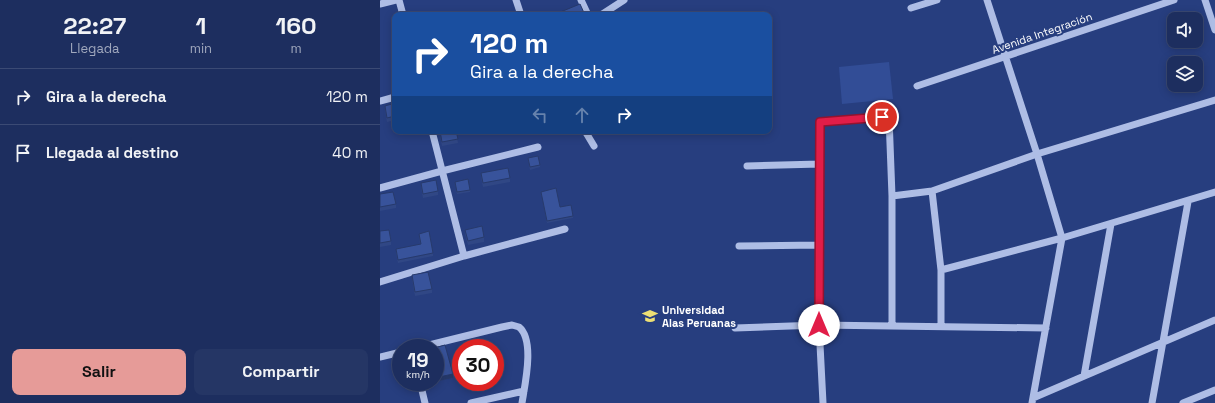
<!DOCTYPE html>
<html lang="es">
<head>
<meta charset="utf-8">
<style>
	body { margin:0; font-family:"Space Grotesk",sans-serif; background:#253665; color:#f1f3f6; height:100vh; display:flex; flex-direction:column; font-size:15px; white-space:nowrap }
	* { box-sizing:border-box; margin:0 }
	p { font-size:13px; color:#a0a8bd }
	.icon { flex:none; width:22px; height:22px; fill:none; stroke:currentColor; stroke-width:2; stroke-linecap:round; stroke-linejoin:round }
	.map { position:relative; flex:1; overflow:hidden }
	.drawer { display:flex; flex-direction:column; background:#1d2e5f; width:380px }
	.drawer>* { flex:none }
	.hud { position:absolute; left:12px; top:12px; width:380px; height:122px; border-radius:8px; box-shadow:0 2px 10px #0003,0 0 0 1px #3b4a74; background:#1a4fa0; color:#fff; overflow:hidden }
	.tools { position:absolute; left:787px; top:12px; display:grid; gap:8px }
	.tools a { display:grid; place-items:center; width:36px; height:36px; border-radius:8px; background:#1d2e5f; box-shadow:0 2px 10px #0003,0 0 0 1px #3b4a74; font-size:20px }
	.speed { position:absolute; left:12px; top:339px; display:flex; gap:8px; font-size:20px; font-weight:700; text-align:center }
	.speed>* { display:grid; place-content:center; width:52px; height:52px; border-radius:50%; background:#1d2e5f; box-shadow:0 2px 10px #0003,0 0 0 1px #3b4a74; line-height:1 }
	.speed small { font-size:10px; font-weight:400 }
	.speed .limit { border:6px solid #d22; background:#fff; color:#111 }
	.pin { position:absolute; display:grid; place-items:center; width:34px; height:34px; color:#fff; margin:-17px; border:2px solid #fff; border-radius:50%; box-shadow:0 1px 4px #0007 }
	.me { position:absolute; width:44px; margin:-22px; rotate:0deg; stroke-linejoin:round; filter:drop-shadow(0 0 3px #0008) }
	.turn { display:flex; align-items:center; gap:14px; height:84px; padding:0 12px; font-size:18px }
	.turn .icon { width:52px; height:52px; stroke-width:2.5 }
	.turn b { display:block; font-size:28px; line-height:34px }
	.lanes { display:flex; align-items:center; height:38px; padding:0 12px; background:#0003; justify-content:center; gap:20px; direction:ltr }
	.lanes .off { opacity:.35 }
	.eta { display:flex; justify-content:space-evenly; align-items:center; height:68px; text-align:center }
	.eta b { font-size:24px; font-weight:700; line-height:28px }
	.action { display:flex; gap:8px; margin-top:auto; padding:8px 12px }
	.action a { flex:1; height:46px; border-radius:8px; background:#e69b98; color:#111; font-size:16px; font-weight:700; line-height:46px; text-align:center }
	.action a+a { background:#253665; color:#f1f3f6 }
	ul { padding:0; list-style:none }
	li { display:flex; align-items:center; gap:12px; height:56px; padding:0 12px; border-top:1px solid #3b4a74 }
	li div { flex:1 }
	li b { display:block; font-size:15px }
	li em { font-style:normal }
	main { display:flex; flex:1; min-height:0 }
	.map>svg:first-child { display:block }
	.green { fill:#324d96 }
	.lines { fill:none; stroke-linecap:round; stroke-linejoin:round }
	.minor { stroke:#aebde5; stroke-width:7 }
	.wall { fill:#304785 }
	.shaded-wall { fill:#273a6c }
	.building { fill:#38539b; stroke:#273a6c }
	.route-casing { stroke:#92132f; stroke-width:10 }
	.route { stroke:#e11d48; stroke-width:7 }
	.labels { text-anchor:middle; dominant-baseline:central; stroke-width:4; stroke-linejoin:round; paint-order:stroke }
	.street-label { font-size:11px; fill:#fff; stroke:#273e7f }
	.poi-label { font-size:11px; font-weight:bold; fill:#fff; stroke:#273e7f; text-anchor:start }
</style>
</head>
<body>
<main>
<section class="drawer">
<div class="eta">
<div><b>22:27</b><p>Llegada</p></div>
<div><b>1</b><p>min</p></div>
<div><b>160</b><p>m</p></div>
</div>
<ul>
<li><svg class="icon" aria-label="right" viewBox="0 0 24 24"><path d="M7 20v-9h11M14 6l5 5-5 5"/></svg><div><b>Gira a la derecha</b></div><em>120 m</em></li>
<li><svg class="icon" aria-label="arrive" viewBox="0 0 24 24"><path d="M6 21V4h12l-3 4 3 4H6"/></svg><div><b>Llegada al destino</b></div><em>40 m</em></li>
</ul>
<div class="action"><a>Salir</a><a>Compartir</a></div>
</section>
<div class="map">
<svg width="835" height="403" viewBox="0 0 835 403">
	<rect width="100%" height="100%" fill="#273e7f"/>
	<path class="green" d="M509 62 513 99 462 104 459 67Z"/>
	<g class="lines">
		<path class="minor" d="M19 0 23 15
			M136 0 141 15
			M201 0 208 15
			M607 0 657 154 682 238 652 403
			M825 0 835 30
			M0 4 16 0
			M531 8 557 0
			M221 15 244 0
			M537 86 794 0
			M0 101 15 97
			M52 131 84 256
			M205 131 214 146
			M367 166 440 164
			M0 188 62 171 158 147
			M552 191 561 270V326
			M512 196 552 191 657 154 835 100
			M359 246 439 245
			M561 270 682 238 835 192
			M0 282 84 256 185 229
			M355 328 439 325 666 328
			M37 348 122 327 132 325 139 327C155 340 145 384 142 403
			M0 357 21 352
			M704 376 731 224
			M40 382 45 403
			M653 398 835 320
			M91 403 144 391
			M443 403 439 325 440 122 509 117 512 196V325
			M772 403 808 202
			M803 403 835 390"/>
	</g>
	<path class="wall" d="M15 103V120L7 122 5 110V106Z
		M59 131H76L78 143 62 146Z
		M148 158 160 165V167L150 170Z
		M101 173 130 178V182L103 187 101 177Z
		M75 182 90 190V192L77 194Z
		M41 183 58 191V195L43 198 41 187Z
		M161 192 180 207 193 216V218L167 223Z
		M0 194 16 204V208L0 211Z
		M85 230 104 237V242L88 245 85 234Z
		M0 231 11 241V245L0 247Z
		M39 234 53 253V256L18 263 16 253V249L40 245Z
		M32 275 52 289V293L35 296 32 279Z
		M55 348 73 378 59 381 55 366Z"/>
	<path class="shaded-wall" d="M73 374V378L59 381V377Z"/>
	<path class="building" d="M200 4 205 15H173Z
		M15 103V116L7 118 5 106Z
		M60 131H76L78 139 62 142Z
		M158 156 160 165 150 167 148 158Z
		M128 168 130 178 103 183 101 173Z
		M88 179 90 190 77 192 75 182Z
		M56 180 58 191 43 194 41 183Z
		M176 188 180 207 191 205 193 216 167 221 161 192Z
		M13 192 16 204 0 207V194Z
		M102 226 104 237 88 241 85 230Z
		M9 230 11 241 0 243V231Z
		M49 231 53 253 18 260 16 249 41 244 39 234Z
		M48 272 52 289 35 292 32 275Z
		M65 345 73 374 59 377 55 362V348H54Z"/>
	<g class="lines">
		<g class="route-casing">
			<path id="route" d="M439 325 440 122 502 117"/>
		</g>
		<use href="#route" class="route"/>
	</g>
	<defs>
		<g id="university-bare" transform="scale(1.2)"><path d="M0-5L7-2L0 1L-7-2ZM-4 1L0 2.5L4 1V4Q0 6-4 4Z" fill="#eddf74" stroke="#273e7f" stroke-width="2.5" paint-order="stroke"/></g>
	</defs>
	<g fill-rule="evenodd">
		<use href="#university-bare" x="270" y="316"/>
	</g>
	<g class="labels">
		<g class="street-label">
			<text transform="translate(662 33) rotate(-19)">Avenida Integración</text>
		</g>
		<g class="poi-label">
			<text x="282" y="310">Universidad<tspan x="282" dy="13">Alas Peruanas</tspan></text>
		</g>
	</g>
</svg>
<div class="tools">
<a><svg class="icon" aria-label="sound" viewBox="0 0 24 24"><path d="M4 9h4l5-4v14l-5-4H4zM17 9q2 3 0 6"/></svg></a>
<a><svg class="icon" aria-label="layers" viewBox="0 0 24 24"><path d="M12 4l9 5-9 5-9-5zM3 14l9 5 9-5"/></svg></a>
</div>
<div class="speed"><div>19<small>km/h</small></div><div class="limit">30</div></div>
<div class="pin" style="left:502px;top:117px;background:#d93025"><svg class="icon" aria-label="arrive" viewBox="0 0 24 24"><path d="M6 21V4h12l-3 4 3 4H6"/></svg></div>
<svg class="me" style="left:439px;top:325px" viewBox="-20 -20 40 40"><circle r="19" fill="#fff"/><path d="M0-13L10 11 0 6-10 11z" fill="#e11d48"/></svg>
<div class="hud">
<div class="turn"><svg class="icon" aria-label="right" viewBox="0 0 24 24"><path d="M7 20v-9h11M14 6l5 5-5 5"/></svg><div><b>120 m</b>Gira a la derecha</div></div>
<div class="lanes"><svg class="icon off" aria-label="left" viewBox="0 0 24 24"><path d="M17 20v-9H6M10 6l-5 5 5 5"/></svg><svg class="icon off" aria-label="ahead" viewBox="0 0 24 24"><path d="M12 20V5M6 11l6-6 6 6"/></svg><svg class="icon" aria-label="right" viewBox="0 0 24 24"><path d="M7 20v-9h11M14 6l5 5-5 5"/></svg></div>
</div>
</div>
</main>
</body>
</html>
